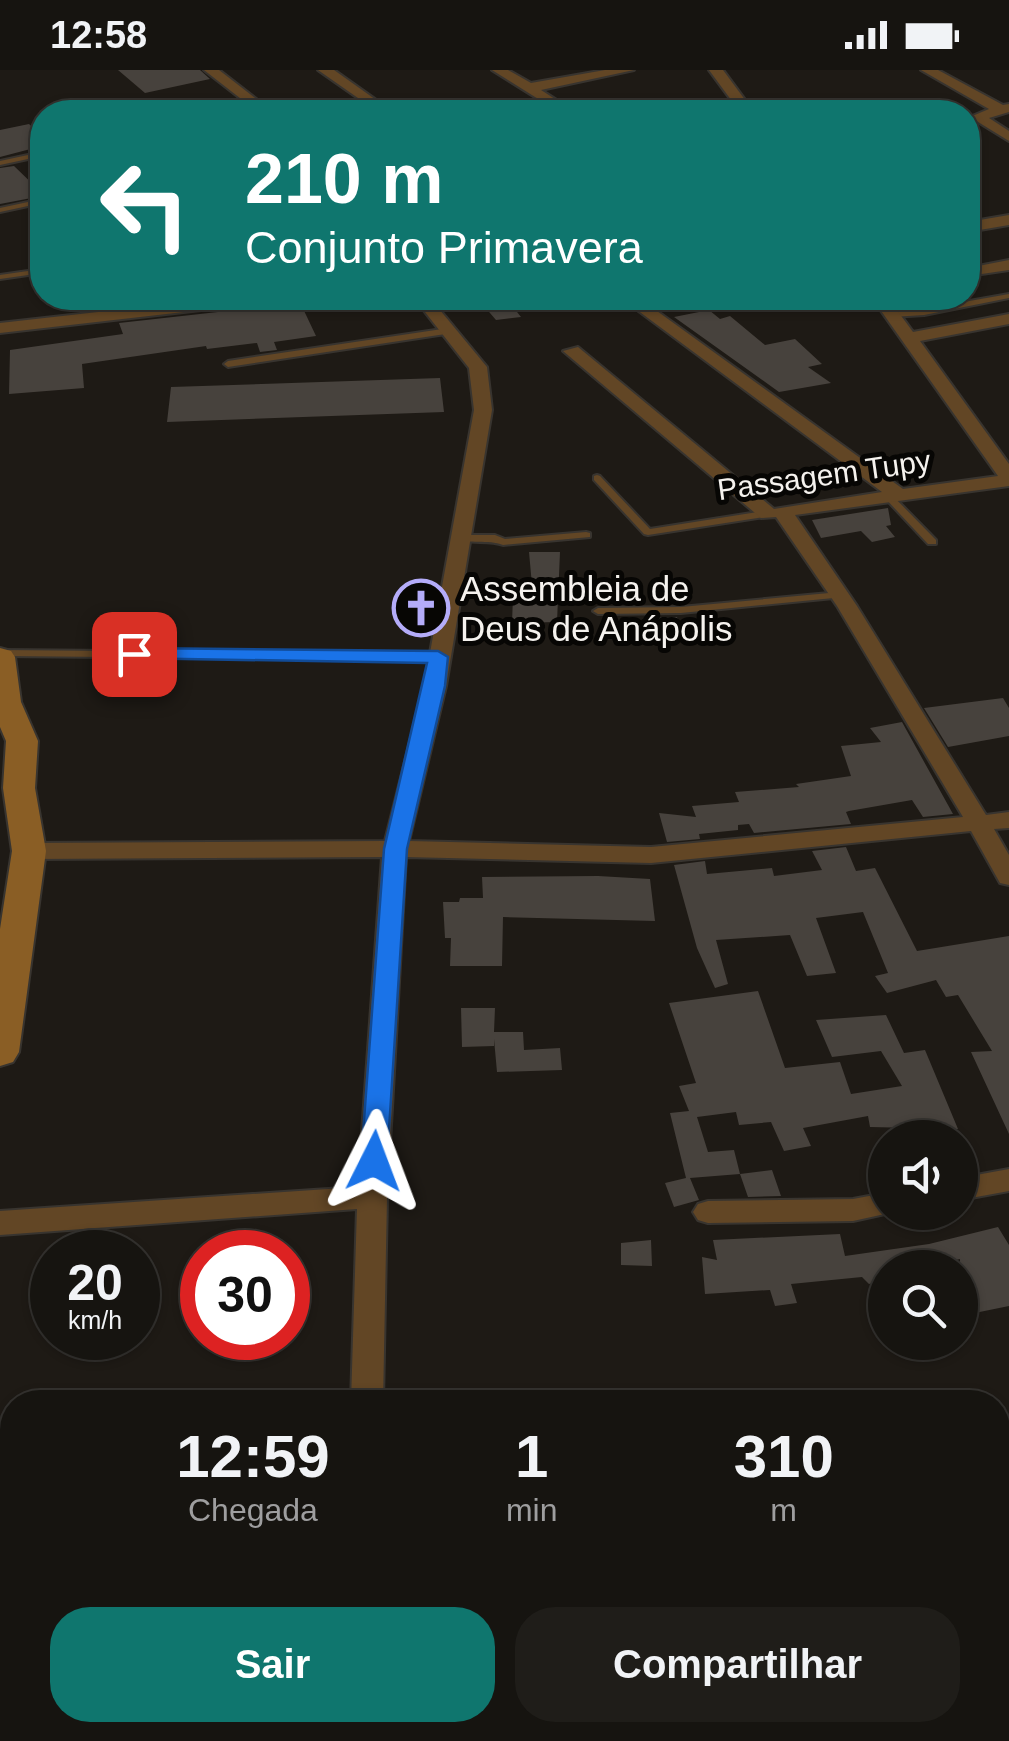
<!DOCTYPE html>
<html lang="pt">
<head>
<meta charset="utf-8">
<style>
	body { margin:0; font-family:Arial,sans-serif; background:#1f1d19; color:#f1f3f6; height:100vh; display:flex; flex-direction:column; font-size:38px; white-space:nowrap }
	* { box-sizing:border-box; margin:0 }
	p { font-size:32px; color:#9e9e9f }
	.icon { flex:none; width:55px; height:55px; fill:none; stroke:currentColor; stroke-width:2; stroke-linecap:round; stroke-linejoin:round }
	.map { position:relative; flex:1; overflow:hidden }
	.sheet { position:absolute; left:0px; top:1320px; width:1010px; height:352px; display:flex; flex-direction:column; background:#161410; border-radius:40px 40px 0 0; box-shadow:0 2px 8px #0004,0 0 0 2px #353330 }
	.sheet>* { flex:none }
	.guide { position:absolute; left:30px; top:30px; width:950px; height:210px; border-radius:40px; box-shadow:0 2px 8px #0004,0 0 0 2px #353330; background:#0f766e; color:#fff; overflow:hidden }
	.tools { position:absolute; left:868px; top:1050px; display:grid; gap:20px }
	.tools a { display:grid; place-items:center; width:110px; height:110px; border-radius:50%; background:#161410; box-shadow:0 2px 8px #0004,0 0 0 2px #353330; font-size:50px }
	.speed { position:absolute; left:30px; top:1160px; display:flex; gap:20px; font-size:50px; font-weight:700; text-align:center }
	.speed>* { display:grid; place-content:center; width:130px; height:130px; border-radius:50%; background:#161410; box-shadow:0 2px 8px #0004,0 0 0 2px #353330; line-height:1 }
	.speed small { font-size:25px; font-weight:400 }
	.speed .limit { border:15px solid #d22; background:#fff; color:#111 }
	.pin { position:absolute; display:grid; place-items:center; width:85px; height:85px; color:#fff; margin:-42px; border-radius:20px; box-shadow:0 5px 15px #0006 }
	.me { position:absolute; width:110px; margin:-55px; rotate:3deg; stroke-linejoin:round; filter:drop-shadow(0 0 8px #0008) }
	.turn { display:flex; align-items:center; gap:35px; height:210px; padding:0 50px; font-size:45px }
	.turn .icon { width:130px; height:130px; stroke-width:2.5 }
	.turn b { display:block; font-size:70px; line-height:85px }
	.eta { display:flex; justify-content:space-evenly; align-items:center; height:170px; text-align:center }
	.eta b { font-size:60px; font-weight:600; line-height:70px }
	.button { display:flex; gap:20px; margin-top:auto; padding:20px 50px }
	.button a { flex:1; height:115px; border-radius:40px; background:#0f766e; color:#fff; font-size:40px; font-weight:600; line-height:115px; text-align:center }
	.button a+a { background:#1f1d19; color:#f1f3f6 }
	.status { display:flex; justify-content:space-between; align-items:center; height:70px; padding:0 50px; background:#161410; direction:ltr }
	.status svg { height:28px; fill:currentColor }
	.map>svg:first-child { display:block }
	.building { fill:#47423d }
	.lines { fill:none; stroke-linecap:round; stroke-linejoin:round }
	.lane-casing { stroke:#38342f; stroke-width:4 }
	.street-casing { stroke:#38342f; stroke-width:4 }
	.secondary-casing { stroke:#38342f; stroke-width:4 }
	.lane { fill:#624625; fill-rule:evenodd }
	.street { fill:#624625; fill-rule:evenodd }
	.secondary { fill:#8a5e25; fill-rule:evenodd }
	.route { fill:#1a73e8; stroke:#114b97; stroke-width:2.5 }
	.labels { text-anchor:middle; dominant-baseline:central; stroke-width:10; stroke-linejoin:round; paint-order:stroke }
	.far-street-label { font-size:30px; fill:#f5f2ee; stroke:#070604 }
	.poi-label { font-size:35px; fill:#f5f2ee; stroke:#070604; text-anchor:start }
</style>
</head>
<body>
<div class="status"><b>12:58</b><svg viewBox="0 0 49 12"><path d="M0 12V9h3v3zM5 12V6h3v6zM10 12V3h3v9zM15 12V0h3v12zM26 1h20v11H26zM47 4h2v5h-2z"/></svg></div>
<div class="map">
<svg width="1009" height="1671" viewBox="0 0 1009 1671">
	<rect width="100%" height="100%" fill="#1e1a15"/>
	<path class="building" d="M118 0H200L210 9 145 23Z
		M29 54 42 66V76L0 87V60Z
		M14 96 42 123V126L0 134V98Z
		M273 228H298L316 266 274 272 277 280 260 282 257 273 207 279 206 276 82 294 84 318 9 324 10 280 123 264 119 253 262 237Z
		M477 228H506L521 247 496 250Z
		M709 240 720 249 730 246 765 275 795 269 822 294 808 297 831 313 779 322 674 247Z
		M440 308 444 342 167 352 171 317Z
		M888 438 891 455 886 456 895 467 872 472 861 461 821 468 812 450Z
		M529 482H560L557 552 512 553 513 526H533Z
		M653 547H677L683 565 659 566Z
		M1003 628 1009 638V666L948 677 924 638Z
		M902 652 953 744 923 747 912 730 849 741 846 742 851 754 754 763 749 754 738 755V760L699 764 700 769 667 772 659 743 696 747 692 736 739 732 735 722 799 717 796 714 851 706 841 676 881 672 870 658Z
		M846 777 856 801 875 798 917 881 1009 866V1064L971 982 992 981 958 925 946 927 936 910 887 923 875 906 888 903 863 842 816 848 836 903 807 906 790 865 716 870 728 914 715 918 697 878 674 795 705 791 707 804 772 798 774 806 822 800 812 781Z
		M598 806 650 809 655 851 503 847 502 896H450L451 868H445L443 832H459L460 828H483L482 807Z
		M758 921 785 998 840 992 851 1024 902 1016 881 981 832 987 816 950 886 945 904 983 925 980 958 1059 870 1057 868 1046 803 1058 811 1076 784 1081 771 1052 739 1055 736 1042 697 1047 708 1082 734 1080 740 1104 690 1108 699 1130 674 1137 665 1113 686 1108 670 1043 689 1041 679 1016 696 1013 669 933Z
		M461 938H495L494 962H523L524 980 560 978 562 1000 497 1002 494 969V976L462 977Z
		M772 1100 781 1126 748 1127 740 1104Z
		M998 1157 1009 1175V1236L960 1246V1189L918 1198H885V1211L869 1214 862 1207 791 1214 797 1233 775 1236 770 1220 705 1224 702 1187 717 1190 713 1170 840 1164 845 1186 929 1174Z
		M651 1170 652 1196 621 1195V1173Z"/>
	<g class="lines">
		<g class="lane-casing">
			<path id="lane" d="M42 82V86L0 95V91Z
				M42 129V133L0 142V138Z
				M42 199V203L0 209V205Z
				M1009 224V228L924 245 892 247 888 244 892 241 924 239Z
				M97 228H105L109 248 102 246Z
				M449 258 453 261 452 263 228 297 224 294 228 291Z
				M597 405 600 406 650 459 771 440 776 443 771 446 648 465 644 464 594 410V406Z
				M887 422 890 423 936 470V474H928L884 427V423Z
				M586 462 590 463V467L503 475C488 469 469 475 455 468L460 465H495L505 469Z
				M840 522 845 525 844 527 681 543 598 544 593 541 598 538 681 537Z
				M0 580 438 584 443 587 438 590 0 586Z"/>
		</g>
		<g class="street-casing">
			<path id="street" d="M204 0H219L273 42H258Z
				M318 0H334L393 42H378Z
				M492 0H508L531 13 605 0H634L541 20 575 42H559Z
				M709 0H723L754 42H740Z
				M921 0H938L1003 35 1009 34V42L989 48 1009 61V71L970 47 989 39Z
				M1009 145V155L968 162V152Z
				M1009 190V200L968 206V198Z
				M223 228H270L262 233 0 263V253Z
				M414 228H430L487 297 492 340 446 616 409 771 651 777 963 747 837 536 776 447 761 448 563 281 578 277 774 439 882 422 621 228H639L903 419 998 406 872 228H888L913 262 1009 244V254L920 271 1009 394V416L795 445 857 536 986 745 1009 742V758L994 759 1009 785V815L1000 813 971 761 651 793 406 787 387 1127 383 1332H351L357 1139 0 1165V1141L358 1117 382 787 29 789 17 781 29 773 385 771 424 616 474 340 469 298Z
				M1009 1099V1121L960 1130V1108Z
				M885 1123V1142H894L853 1151 708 1153 698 1150 693 1142 698 1134 708 1131 853 1129Z
				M998 1485 1009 1486V1518L998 1517Z
				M342 1660H378V1671H342Z
				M699 1660H735V1671H699Z"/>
		</g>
		<g class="secondary-casing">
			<path id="secondary" d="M0 578 11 581 15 587 21 632 38 671 35 718 46 781 19 982 13 992 0 996V859L12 781 3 718 6 671 0 657Z"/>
		</g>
		<use href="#lane" class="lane"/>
		<use href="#street" class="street"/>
		<use href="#secondary" class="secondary"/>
	</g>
	<path class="route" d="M134 578 438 581 448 587 445 616 407 779 387 1091 383 1098H365L361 1091 384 779 427 593 127 588 124 584Z"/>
	<defs>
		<g id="church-ring" transform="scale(2.875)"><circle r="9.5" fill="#070604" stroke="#b4acf9" stroke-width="1.5"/><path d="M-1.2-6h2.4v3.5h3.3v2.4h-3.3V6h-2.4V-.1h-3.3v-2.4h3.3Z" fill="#b4acf9"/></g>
	</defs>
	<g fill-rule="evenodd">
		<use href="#church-ring" x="421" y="538"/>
	</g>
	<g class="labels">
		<g class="far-street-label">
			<text transform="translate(824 405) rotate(-8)">Passagem Tupy</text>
		</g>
		<g class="poi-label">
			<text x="460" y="518">Assembleia de<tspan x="460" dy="40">Deus de Anápolis</tspan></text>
		</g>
	</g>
</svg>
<div class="tools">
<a><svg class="icon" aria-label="sound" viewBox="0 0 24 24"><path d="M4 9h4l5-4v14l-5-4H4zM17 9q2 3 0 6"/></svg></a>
<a><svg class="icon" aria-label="search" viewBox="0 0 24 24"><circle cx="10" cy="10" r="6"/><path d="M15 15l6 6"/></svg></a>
</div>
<div class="speed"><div>20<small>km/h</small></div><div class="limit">30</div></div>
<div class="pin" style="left:134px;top:584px;background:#d93025"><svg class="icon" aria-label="arrive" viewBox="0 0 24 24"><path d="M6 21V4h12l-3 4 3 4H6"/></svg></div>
<svg class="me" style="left:374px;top:1091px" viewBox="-20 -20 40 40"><path d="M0-17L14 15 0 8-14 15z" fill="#1a73e8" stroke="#fff" stroke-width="4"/></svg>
<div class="guide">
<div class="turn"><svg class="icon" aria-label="left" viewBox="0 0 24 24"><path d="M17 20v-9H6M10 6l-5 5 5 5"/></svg><div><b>210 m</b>Conjunto Primavera</div></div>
</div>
<section class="sheet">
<div class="eta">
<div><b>12:59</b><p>Chegada</p></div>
<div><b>1</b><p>min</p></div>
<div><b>310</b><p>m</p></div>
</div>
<div class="button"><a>Sair</a><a>Compartilhar</a></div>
</section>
</div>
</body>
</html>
